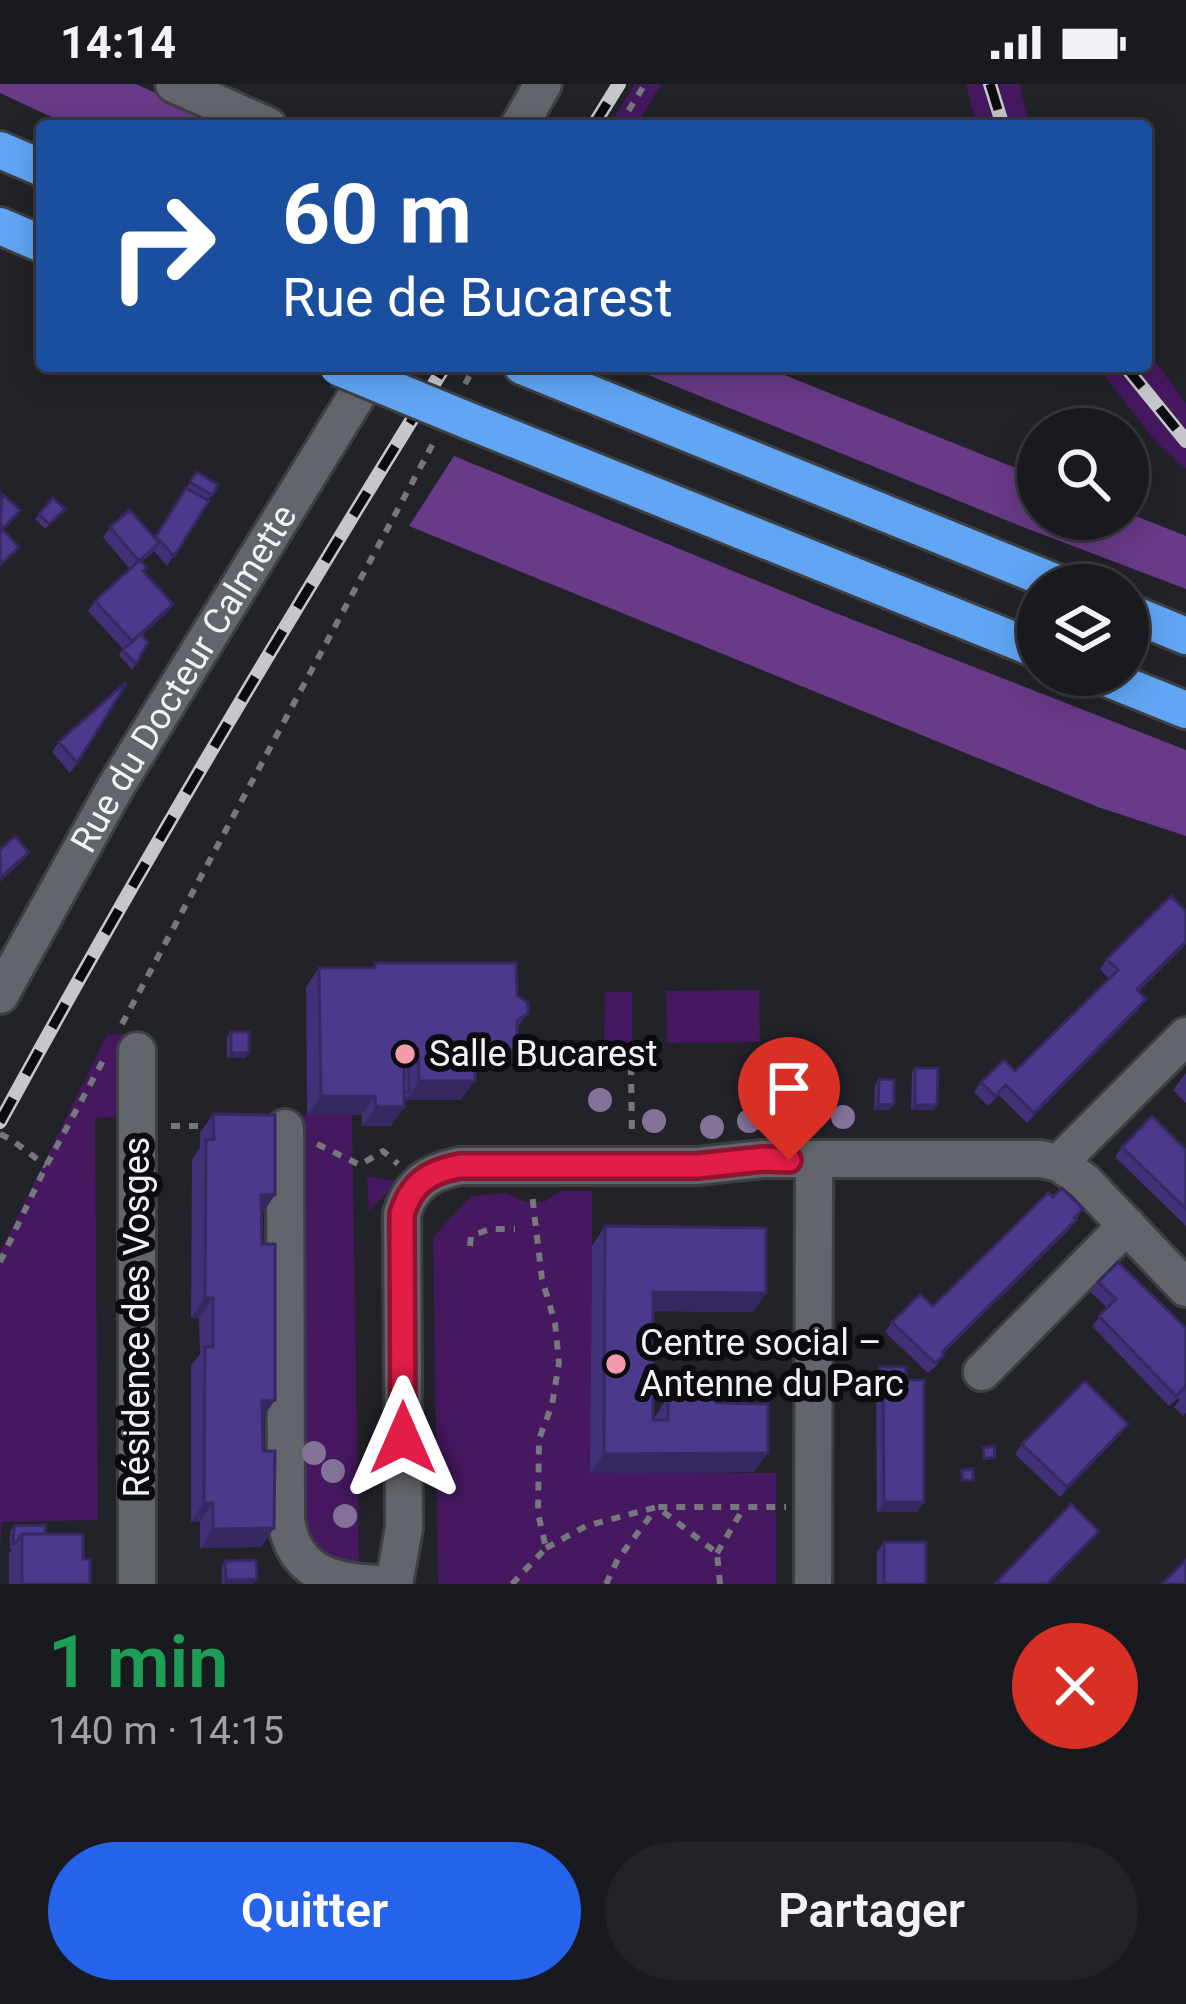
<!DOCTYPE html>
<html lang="fr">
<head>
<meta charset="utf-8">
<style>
	body { margin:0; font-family:Roboto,sans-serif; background:#222328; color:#f1f3f6; height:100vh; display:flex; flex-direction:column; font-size:45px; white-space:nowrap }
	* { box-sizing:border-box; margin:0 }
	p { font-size:39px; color:#9fa1a4 }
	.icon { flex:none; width:66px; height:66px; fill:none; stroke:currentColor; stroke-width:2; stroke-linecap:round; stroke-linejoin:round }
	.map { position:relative; height:1500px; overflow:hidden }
	.details { display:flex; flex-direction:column; background:#191a1f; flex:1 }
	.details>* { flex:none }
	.guide { position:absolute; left:36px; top:36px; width:1116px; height:252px; border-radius:12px; box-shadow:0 6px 30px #0003,0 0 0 3px #37383d; background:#1a4fa0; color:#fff; overflow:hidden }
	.controls { position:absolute; left:1017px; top:324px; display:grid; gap:24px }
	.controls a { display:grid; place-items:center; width:132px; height:132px; border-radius:50%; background:#191a1f; box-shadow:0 6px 30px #0003,0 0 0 3px #37383d; font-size:60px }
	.pin { position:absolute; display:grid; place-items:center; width:102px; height:102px; color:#fff; margin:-123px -51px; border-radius:50% 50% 50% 0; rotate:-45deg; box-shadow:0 0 12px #0007 }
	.pin .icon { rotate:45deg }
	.me { position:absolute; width:132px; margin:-66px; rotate:0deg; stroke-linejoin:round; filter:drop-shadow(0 0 9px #0008) }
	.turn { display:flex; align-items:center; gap:42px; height:252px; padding:0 48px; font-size:54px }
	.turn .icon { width:156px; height:156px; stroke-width:2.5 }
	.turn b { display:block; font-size:84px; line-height:102px }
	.round { display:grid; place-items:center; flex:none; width:126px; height:126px; border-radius:63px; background:#222328 }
	.overview { display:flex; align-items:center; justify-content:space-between; height:204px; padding:0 48px }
	h1 { font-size:72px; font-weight:600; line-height:90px; color:#1e9e55 }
	.cta { display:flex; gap:24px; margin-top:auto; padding:24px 48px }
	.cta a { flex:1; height:138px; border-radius:72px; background:#2563eb; color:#fff; font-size:48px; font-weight:600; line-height:138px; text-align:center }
	.cta a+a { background:#222328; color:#f1f3f6 }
	.status { display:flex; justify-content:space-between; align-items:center; height:84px; padding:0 60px; background:#191a1f; direction:ltr }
	.status svg { height:33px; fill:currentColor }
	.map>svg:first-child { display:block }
	.green { fill:#45185f }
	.forest { fill:#683a87 }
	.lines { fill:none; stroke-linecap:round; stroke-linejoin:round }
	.minor-casing { stroke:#3d3f43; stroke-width:42 }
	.highway-casing { stroke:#3d3f43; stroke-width:42 }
	.path { stroke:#76787d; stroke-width:6; stroke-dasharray:9 9; stroke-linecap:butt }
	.minor { stroke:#63656c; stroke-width:36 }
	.highway { stroke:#60a6f5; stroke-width:36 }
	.rail-casing { stroke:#c5c7cb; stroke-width:14 }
	.rail { stroke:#0b0c0f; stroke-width:9; stroke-dasharray:27; stroke-linecap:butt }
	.highway-bridge-casing { stroke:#3d3f43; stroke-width:42; stroke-linecap:butt }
	.highway-bridge { stroke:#60a6f5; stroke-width:36 }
	.tree { fill:#857298 }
	.wall { fill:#423178 }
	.shaded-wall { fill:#362861 }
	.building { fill:#4d398b; stroke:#362861; stroke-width:3 }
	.route-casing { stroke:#92132f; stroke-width:30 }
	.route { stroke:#e11d48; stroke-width:21 }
	.poi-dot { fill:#f39aab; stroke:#0b0c0f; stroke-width:4.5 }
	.labels { text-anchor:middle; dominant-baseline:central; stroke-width:12; stroke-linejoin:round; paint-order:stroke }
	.street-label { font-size:36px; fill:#f0f2f6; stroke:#0b0c0f }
	.poi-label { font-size:36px; fill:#f0f2f6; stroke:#0b0c0f; text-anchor:start }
</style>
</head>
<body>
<div class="status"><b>14:14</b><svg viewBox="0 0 49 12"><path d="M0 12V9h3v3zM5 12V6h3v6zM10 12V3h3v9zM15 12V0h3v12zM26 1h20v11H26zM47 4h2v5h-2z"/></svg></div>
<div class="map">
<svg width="1186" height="1500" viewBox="0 0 1186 1500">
	<rect width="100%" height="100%" fill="#212329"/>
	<path class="green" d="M635 0H661L636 42H609Z
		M966 0H1019L1030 42H977Z
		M1146 265 1186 319V385L1156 358 1097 282H1146Z
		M759 906 760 958 667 959 666 907Z
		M605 908H632V974H604Z
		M123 950V1032L95 1034 98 1436 2 1438 0 1466V1168L107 951Z
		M307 1031H352L359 1483H326L297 1455 292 1037Z
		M367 1092 398 1097 369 1127Z
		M561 1107H592L591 1388 776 1389V1500H438L433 1153 471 1112 507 1109 525 1118H544Z"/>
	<path class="forest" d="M0 0H136L228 42H71L0 9Z
		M626 282H762L1038 393V435H1128V429L1186 452V505L1023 443Z
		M454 372 828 526 1186 666V752L1098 723 409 442Z"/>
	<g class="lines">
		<g class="minor-casing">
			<g id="minor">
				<path d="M174 0 268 42"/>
				<path d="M519 42 543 0"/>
				<path id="s1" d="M0 911 115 704 375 282"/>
				<path d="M137 967V1500"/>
				<path d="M285 1044 286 1436C294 1488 330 1498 378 1500"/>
				<path d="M1059 1079 1186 952"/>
				<path d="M982 1288 1127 1141"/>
				<path d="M394 1500 404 1444 402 1130C411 1099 430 1088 460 1082H697L764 1075H1041L1059 1079 1084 1097 1186 1204"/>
				<path d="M813 1500 814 1076"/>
			</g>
		</g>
		<g class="highway-casing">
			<path id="highway" d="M0 66 42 84
				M0 142 42 160
				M522 282 1062 501
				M469 337 1038 566
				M1128 528 1186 552
				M1099 591 1186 626"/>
		</g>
		<path class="path" d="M619 42 645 0
			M465 300 475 282
			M122 940 436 354
			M631 982 632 1054
			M171 1042H211
			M0 1050 12 1056 46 1082
			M317 1060 360 1081 383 1067 398 1080
			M470 1162 471 1152 490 1145H515
			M0 1178 46 1082 105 973
			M546 1464 586 1442 657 1423
			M717 1469 743 1425
			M512 1500 546 1464 538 1429 539 1355 552 1321 559 1279 555 1239 542 1195 532 1110
			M606 1500 618 1475 655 1426
			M720 1500 717 1469 657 1423H786"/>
		<use href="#minor" class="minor"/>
		<use href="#highway" class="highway"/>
		<g class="rail-casing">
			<path id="rail" d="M990 0 1003 42
				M593 42 619 0
				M1125 282 1186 357
				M0 1038C140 781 291 531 445 282"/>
		</g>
		<use href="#rail" class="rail"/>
		<g class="highway-bridge-casing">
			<path id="highway-bridge" d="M338 283 469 337"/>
		</g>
		<use href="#highway-bridge" class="highway-bridge"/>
	</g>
	<g class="tree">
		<circle cx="600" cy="1016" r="12"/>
		<circle cx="782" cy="1030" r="12"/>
		<circle cx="843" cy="1033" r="12"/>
		<circle cx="654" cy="1037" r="12"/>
		<circle cx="749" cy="1037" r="12"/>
		<circle cx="712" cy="1043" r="12"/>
		<circle cx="314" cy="1369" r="12"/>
		<circle cx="333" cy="1387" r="12"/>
		<circle cx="345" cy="1432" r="12"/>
	</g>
	<path class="wall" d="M197 388 218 401 208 416 187 403Z
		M186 404 209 417 167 482 154 467 142 478 147 484 144 488 173 520 166 530 142 551 148 558 132 586 119 571 123 565 88 527 95 517 130 485 103 453 110 443 154 454Z
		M53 414 61 430 45 445 35 435Z
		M59 658 77 679 70 689 52 668Z
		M1186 860 1139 907V925L1027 1039 999 1011 988 1022 974 1008 981 998 1015 987 1109 895 1100 885 1107 875Z
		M375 879 517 911 528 929 517 944 504 985H475L461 1016H406V1012H404L391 1042H362V1031H307L306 903 319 884H372Z
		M231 948 246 974H227V953Z
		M915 984 934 1026H911L912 989Z
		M1186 989V1019L1173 1006Z
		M879 995 890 1026H874L875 1001Z
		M213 1030 261 1130 263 1367 274 1444 261 1463 200 1464V1438H191V1282L200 1270 199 1233 191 1234 192 1075 200 1064V1049Z
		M1122 1063 1186 1066V1142L1115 1073Z
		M1053 1113 1083 1125 1069 1146 943 1270 937 1281 928 1289 885 1248 892 1238 933 1222Z
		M605 1142 753 1228 653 1227V1336L668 1312 717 1319 754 1388 590 1389 592 1162Z
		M1098 1198 1186 1244V1329L1183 1332 1174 1323 1180 1316 1178 1314 1169 1322 1092 1242 1107 1224 1091 1208Z
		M880 1283 906 1296 924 1418 917 1428H877L876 1308H873V1293Z
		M1121 1350 1060 1413 1015 1370 1022 1360Z
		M14 1442 45 1450 83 1475 90 1500H9V1469L12 1465H10V1447Z
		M884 1458 926 1500H877V1468Z
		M225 1477 257 1495 253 1500H222V1482Z"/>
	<path class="shaded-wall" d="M173 520 166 530 125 567 132 557Z
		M29 768 22 778 0 798V794Z
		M1186 857V860L1130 916 1137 905Z
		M1146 915 1139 925 1027 1039 1034 1029Z
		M418 966 405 985 404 967Z
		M475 966H517L504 985 461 986Z
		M231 969H249L246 974H227Z
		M419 997H475L461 1016H406Z
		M321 1012H375L362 1031H307Z
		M894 1020 890 1026H874L878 1021Z
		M915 1021H937L934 1026H911Z
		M376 1023H404L391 1042H362Z
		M261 1111H275L262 1130Z
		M1076 1136 1069 1146 934 1278 942 1268Z
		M653 1208 766 1209 753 1228 640 1227Z
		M205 1214H213L199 1233 191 1234Z
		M275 1316 262 1335V1317Z
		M1128 1340 1121 1350 1060 1413 1067 1403Z
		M768 1369 754 1388 590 1389 604 1370Z
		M884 1418H924L917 1428H877Z
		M204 1419H213L200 1438H191Z
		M274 1444 261 1463 200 1464 213 1445Z
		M1099 1447 1091 1457 1050 1500H1047Z
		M257 1495 253 1500H223L226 1496Z"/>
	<path class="building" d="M197 388 218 401 212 411 190 398Z
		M186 404 209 417 174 472 156 452Z
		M2 410 20 426 4 444 0 440Z
		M53 414 65 425 49 440 39 430Z
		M130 426 159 459 139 477 110 443Z
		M0 443 19 463 0 481Z
		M140 476 147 484 143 487 173 520 132 557 95 517Z
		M141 550 148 558 136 580 123 566Z
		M125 599 126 600 77 679 59 658Z
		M15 752 29 768 0 794V766Z
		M1171 812 1186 827V857L1137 905 1146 915 1034 1029 1006 1001 995 1012 981 998 1004 976 1015 987 1118 886 1107 875Z
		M375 879H516L517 911 528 919V929L517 937V966H475V997H419L418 966 404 967V1023H376L375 1012H321L319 884H375Z
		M231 948H249V969H231Z
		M404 980H408L409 1007H404Z
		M915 984H938L937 1021H915Z
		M879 995 894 996V1020L878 1021Z
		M213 1030 275 1031V1111H261L262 1160H275V1316L262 1317 263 1367H275L274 1444 213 1445V1419H204L205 1263H213V1214H205L206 1056 214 1055Z
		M1152 1032 1186 1066V1125L1122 1063Z
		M1062 1104 1083 1125 1074 1134 1076 1136 942 1268 944 1271 935 1279 892 1238 920 1210 933 1222 1048 1109 1053 1113Z
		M605 1142 766 1144V1209L653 1208V1336H668V1312L718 1313 717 1319 768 1320V1369L604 1370Z
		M1118 1178 1186 1244V1305L1185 1303 1176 1312 1099 1232 1116 1215 1098 1198Z
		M880 1283H906V1296H924V1418H884L883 1297 880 1298Z
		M1085 1297 1128 1340 1067 1403 1022 1360Z
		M994 1362 995 1373 984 1375 983 1364Z
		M973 1385V1396H962V1386Z
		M1071 1420 1099 1447 1047 1500H995Z
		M45 1441V1450H22L15 1460H13L14 1442Z
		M22 1450H83V1475H90V1500H22Z
		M884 1458H926V1500H884Z
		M256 1476 257 1495 226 1496 225 1477Z
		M1186 1476V1500H1162Z"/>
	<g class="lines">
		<g class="route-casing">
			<path id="route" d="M403 1354 402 1130C411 1099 430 1087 460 1082H697L764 1075 789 1076"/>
		</g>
		<use href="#route" class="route"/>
	</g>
	<g class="poi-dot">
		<circle cx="405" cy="970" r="12"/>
		<circle cx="616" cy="1280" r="12"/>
	</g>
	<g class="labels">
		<g class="street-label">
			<text stroke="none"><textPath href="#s1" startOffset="366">Rue du Docteur Calmette</textPath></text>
			<text transform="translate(137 1233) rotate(-90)">Résidence des Vosges</text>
		</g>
		<g class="poi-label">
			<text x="429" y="970">Salle Bucarest</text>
			<text x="640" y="1259">Centre social –<tspan x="640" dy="41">Antenne du Parc</tspan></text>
		</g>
	</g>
</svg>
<div class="controls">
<a><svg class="icon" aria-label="search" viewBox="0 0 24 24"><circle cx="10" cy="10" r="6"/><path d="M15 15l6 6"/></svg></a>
<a><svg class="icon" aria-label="layers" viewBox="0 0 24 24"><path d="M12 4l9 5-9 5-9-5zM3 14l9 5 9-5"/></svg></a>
</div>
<div class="pin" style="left:789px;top:1076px;background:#d93025"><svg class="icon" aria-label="arrive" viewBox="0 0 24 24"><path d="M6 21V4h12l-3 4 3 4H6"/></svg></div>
<svg class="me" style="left:403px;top:1354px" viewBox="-20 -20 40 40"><path d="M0-17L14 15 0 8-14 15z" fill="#e11d48" stroke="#fff" stroke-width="4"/></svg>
<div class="guide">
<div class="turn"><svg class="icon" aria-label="right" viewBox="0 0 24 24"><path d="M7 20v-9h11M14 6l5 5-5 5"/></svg><div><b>60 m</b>Rue de Bucarest</div></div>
</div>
</div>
<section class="details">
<div class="overview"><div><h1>1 min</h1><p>140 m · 14:15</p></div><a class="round" style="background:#d93025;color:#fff"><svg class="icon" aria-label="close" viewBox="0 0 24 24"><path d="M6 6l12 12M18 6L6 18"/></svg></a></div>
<div class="cta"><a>Quitter</a><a>Partager</a></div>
</section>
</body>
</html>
